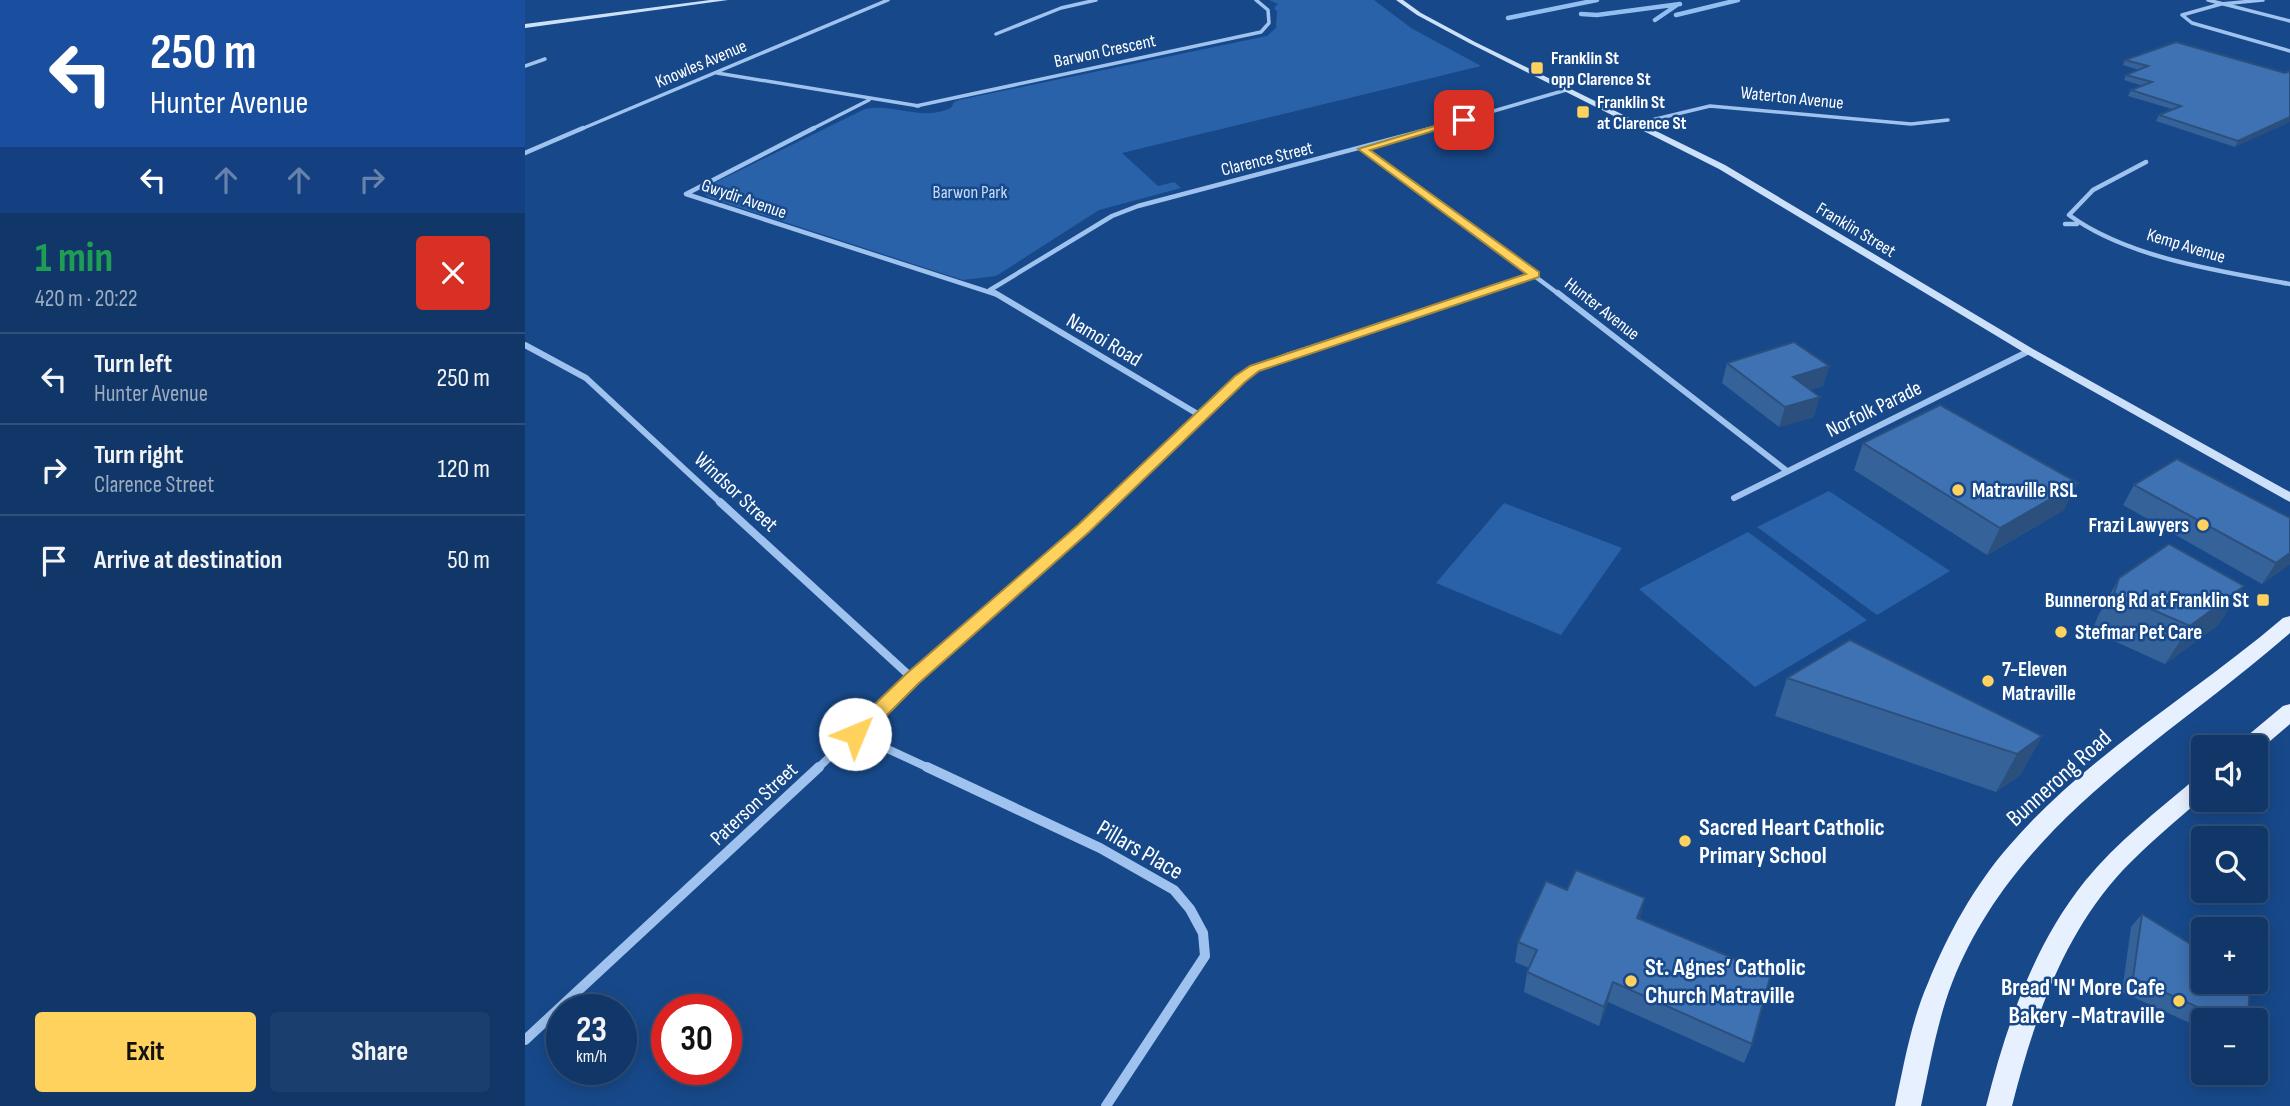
<!DOCTYPE html>
<html lang="en">
<head>
<meta charset="utf-8">
<style>
	body { margin:0; font-family:"Sofia Sans Condensed",sans-serif; background:#1a3f6e; color:#f1f3f6; height:100vh; display:flex; flex-direction:column; font-size:26px; white-space:nowrap }
	* { box-sizing:border-box; margin:0 }
	p { font-size:23px; color:#9cacc0 }
	.icon { flex:none; width:38px; height:38px; fill:none; stroke:currentColor; stroke-width:2; stroke-linecap:round; stroke-linejoin:round }
	.map { position:relative; flex:1; overflow:hidden }
	.sheet { display:flex; flex-direction:column; background:#113768; width:525px }
	.sheet>* { flex:none }
	.hud { background:#1a4fa0; color:#fff; overflow:hidden }
	.buttons { position:absolute; left:1666px; top:735px; display:grid; gap:14px }
	.buttons a { display:grid; place-items:center; width:77px; height:77px; border-radius:7px; background:#113768; box-shadow:0 4px 18px #0003,0 0 0 2px #30517c; font-size:35px }
	.speed { position:absolute; left:21px; top:994px; display:flex; gap:14px; font-size:35px; font-weight:700; text-align:center }
	.speed>* { display:grid; place-content:center; width:91px; height:91px; border-radius:50%; background:#113768; box-shadow:0 4px 18px #0003,0 0 0 2px #30517c; line-height:1 }
	.speed small { font-size:18px; font-weight:400 }
	.speed .limit { border:10px solid #d22; background:#fff; color:#111 }
	.pin { position:absolute; display:grid; place-items:center; width:60px; height:60px; color:#fff; margin:-30px; border-radius:14px; box-shadow:0 4px 10px #0006 }
	.me { position:absolute; width:77px; margin:-38px; rotate:45deg; stroke-linejoin:round; filter:drop-shadow(0 0 5px #0008) }
	.turn { display:flex; align-items:center; gap:24px; height:147px; padding:0 35px; font-size:32px }
	.turn .icon { width:91px; height:91px; stroke-width:2.5 }
	.turn b { display:block; font-size:49px; line-height:60px }
	.lanes { display:flex; align-items:center; height:66px; padding:0 35px; background:#0003; justify-content:center; gap:35px; direction:ltr }
	.lanes .off { opacity:.35 }
	.round { display:grid; place-items:center; flex:none; width:74px; height:74px; border-radius:7px; background:#1a3f6e }
	.summary { display:flex; align-items:center; justify-content:space-between; height:119px; padding:0 35px }
	h1 { font-size:42px; font-weight:700; line-height:52px; color:#1e9e55 }
	.action { display:flex; gap:14px; margin-top:auto; padding:14px 35px }
	.action a { flex:1; height:80px; border-radius:7px; background:#ffd15d; color:#111; font-size:28px; font-weight:700; line-height:80px; text-align:center }
	.action a+a { background:#1a3f6e; color:#f1f3f6 }
	ul { padding:0; list-style:none }
	li { display:flex; align-items:center; gap:21px; height:91px; padding:0 35px; border-top:2px solid #30517c }
	li div { flex:1 }
	li b { display:block; font-size:26px }
	li em { font-style:normal }
	main { display:flex; flex:1; min-height:0 }
	.map>svg:first-child { display:block }
	.green { fill:#2962a9 }
	.lines { fill:none; stroke-linecap:round; stroke-linejoin:round }
	.stream { stroke:#92bef1; stroke-width:4.5 }
	.street-far4 { stroke:#9fc3ee; stroke-width:3.5 }
	.street-far3 { stroke:#9fc3ee; stroke-width:4.5 }
	.street-far2 { stroke:#9fc3ee; stroke-width:6 }
	.street-far1 { stroke:#9fc3ee; stroke-width:8 }
	.street { stroke:#9fc3ee; stroke-width:10 }
	.secondary { fill:#cde0fa; fill-rule:evenodd }
	.primary { fill:#e7f0ff; fill-rule:evenodd }
	.wall { fill:#36629a }
	.shaded-wall { fill:#2c507d }
	.building { fill:#3f72b3; stroke:#2c507d; stroke-width:2 }
	.route { fill:#ffd15d; stroke:#a6883c; stroke-width:2 }
	.poi-dot { fill:#ffd15d; stroke:#17498a; stroke-width:2.5 }
	.labels { text-anchor:middle; dominant-baseline:central; stroke-width:5; stroke-linejoin:round; paint-order:stroke }
	.far-street-label { font-size:18px; fill:#fff; stroke:#17498a }
	.far-poi-label { font-size:18px; font-weight:bold; fill:#fff; stroke:#17498a; text-anchor:start }
	.far-park-label { font-size:18px; fill:#c5ddfa; stroke:#17498a }
	.street-label { font-size:21px; fill:#fff; stroke:#17498a }
	.poi-label { font-size:21px; font-weight:bold; fill:#fff; stroke:#17498a; text-anchor:start }
	.near-street-label { font-size:24px; fill:#fff; stroke:#17498a }
	.near-poi-label { font-size:24px; font-weight:bold; fill:#fff; stroke:#17498a; text-anchor:start }
</style>
</head>
<body>
<main>
<section class="sheet">
<div class="hud">
<div class="turn"><svg class="icon" aria-label="left" viewBox="0 0 24 24"><path d="M17 20v-9H6M10 6l-5 5 5 5"/></svg><div><b>250 m</b>Hunter Avenue</div></div>
<div class="lanes"><svg class="icon" aria-label="left" viewBox="0 0 24 24"><path d="M17 20v-9H6M10 6l-5 5 5 5"/></svg><svg class="icon off" aria-label="ahead" viewBox="0 0 24 24"><path d="M12 20V5M6 11l6-6 6 6"/></svg><svg class="icon off" aria-label="ahead" viewBox="0 0 24 24"><path d="M12 20V5M6 11l6-6 6 6"/></svg><svg class="icon off" aria-label="right" viewBox="0 0 24 24"><path d="M7 20v-9h11M14 6l5 5-5 5"/></svg></div>
</div>
<div class="summary"><div><h1>1 min</h1><p>420 m · 20:22</p></div><a class="round" style="background:#d93025;color:#fff"><svg class="icon" aria-label="close" viewBox="0 0 24 24"><path d="M6 6l12 12M18 6L6 18"/></svg></a></div>
<ul>
<li><svg class="icon" aria-label="left" viewBox="0 0 24 24"><path d="M17 20v-9H6M10 6l-5 5 5 5"/></svg><div><b>Turn left</b><p>Hunter Avenue</p></div><em>250 m</em></li>
<li><svg class="icon" aria-label="right" viewBox="0 0 24 24"><path d="M7 20v-9h11M14 6l5 5-5 5"/></svg><div><b>Turn right</b><p>Clarence Street</p></div><em>120 m</em></li>
<li><svg class="icon" aria-label="arrive" viewBox="0 0 24 24"><path d="M6 21V4h12l-3 4 3 4H6"/></svg><div><b>Arrive at destination</b></div><em>50 m</em></li>
</ul>
<div class="action"><a>Exit</a><a>Share</a></div>
</section>
<div class="map">
<svg width="1765" height="1106" viewBox="0 0 1765 1106">
	<rect width="100%" height="100%" fill="#17498a"/>
	<path class="green" d="M744 0H849L886 28 956 66 597 153 633 186 649 182 656 188 574 210 471 276 438 280 185 198 178 193 187 184 340 109C369 103 397 122 426 108L429 102 434 100 742 36 751 28 752 11 749 8 753 4Z
		M1304 491 1425 571 1352 615 1232 527Z
		M979 503 1097 548 1036 635 911 583Z
		M1223 532 1342 620 1230 687 1114 589Z"/>
	<g class="lines">
		<path class="stream" d="M1056 14 1072 15 1155 4
			M1151 15 1213 0
			M983 18 1072 0
			M1130 20 1152 5"/>
		<path class="street-far4" d="M1683 0 1765 21
			M1738 0 1696 4 1657 15 1667 23 1765 51
			M471 34 536 8 571 0
			M0 66 20 59
			M192 73 394 106
			M391 106 736 32 744 23 743 10 731 0
			M1110 124 1185 106 1386 124 1423 120
			M54 130 363 0
			M285 130 344 100
			M903 130 1041 90"/>
		<path class="street-far3" d="M289 128 161 194 473 295
			M838 149 1035 295
			M0 153 58 128
			M1621 162 1568 190 1544 215C1603 258 1694 271 1765 284
			M1540 224H1552
			M465 290 587 216 613 206 909 128
			M950 295 1010 275"/>
		<path class="street-far2" d="M470 293 676 416
			M1033 293 1262 471
			M0 345 61 378 197 504
			M1209 498 1504 351
			M585 504 715 379 730 369 764 355 955 293"/>
		<path class="street-far1" d="M195 502 387 678
			M330 734 406 769
			M292 769 387 678 586 502"/>
		<path class="street" d="M402 767 575 848 649 890 665 909 678 933 680 956 581 1106
			M0 1040 294 767"/>
		<path class="secondary" d="M185 0H203L0 28V24Z
			M871 0H878L896 13 950 42 1200 165 1508 349 1765 492V502L1500 353 1194 169 946 44 892 15Z"/>
		<path class="primary" d="M1765 616V633C1640 742 1491 821 1427 983 1412 1022 1405 1065 1396 1106H1370C1379 1064 1386 1022 1403 983 1423 934 1449 886 1484 846 1561 756 1668 695 1758 618Z
			M1765 704V724L1731 753V747H1713L1716 741 1758 706Z
			M1678 776V797C1651 821 1623 844 1598 870 1537 936 1509 1020 1487 1106H1461C1481 1027 1508 946 1560 881 1592 842 1632 811 1670 779Z"/>
	</g>
	<path class="wall" d="M1600 60 1760 73 1710 147 1631 121 1634 115 1647 109 1603 96 1606 90 1618 86 1599 80 1601 75 1614 70 1598 65Z
		M1202 363 1304 366 1298 386 1285 390 1289 417 1254 427 1197 383Z
		M1338 443 1539 510 1462 555 1329 470Z
		M1609 485 1765 564 1737 584 1598 505Z
		M1594 578 1719 586 1693 625 1640 664 1567 631 1573 616Z
		M1262 678 1517 736 1495 775 1471 792 1250 716Z
		M1617 914 1671 952 1723 1020H1678V1029L1597 992 1606 927Z
		M1114 919 1227 1044 1219 1063 1083 1002 1074 1026 999 992 1002 972 1004 968 990 962 993 942Z"/>
	<path class="shaded-wall" d="M1765 117V122L1710 147 1713 141Z
		M1304 366 1298 386 1263 397 1268 377Z
		M1295 397 1289 417 1254 427 1260 407Z
		M1553 483 1539 510 1462 555 1475 528Z
		M1765 553V564L1737 584 1751 563Z
		M1719 586 1693 625 1640 664 1665 626Z
		M1517 736 1495 775 1471 792 1492 754Z
		M1120 898 1115 919 1107 939 1112 918Z
		M1088 982 1083 1002 1074 1026 1079 1007Z"/>
	<path class="building" d="M1651 42 1760 73 1765 71V117L1713 141 1634 115 1656 106 1606 90 1627 82 1601 75 1623 66 1600 60Z
		M1269 342 1304 366 1268 377 1295 397 1260 407 1202 363Z
		M1415 405 1553 483 1475 528 1338 443Z
		M1652 459 1765 518V553L1751 563 1609 485Z
		M1644 544 1719 586 1665 626 1589 593 1594 578Z
		M1325 640 1517 736 1492 754 1262 678Z
		M1051 870 1120 898 1112 918 1246 974 1227 1044 1088 982 1079 1007 1002 972 1012 950 993 942 1021 881 1042 890Z
		M1617 914 1672 948 1671 952 1678 955V982H1725L1723 1020H1701L1608 978Z"/>
	<path class="route" d="M936 118 944 120 845 150 1014 272V277L734 371 720 382 564 532 394 683 337 740 330 742 324 740 321 734 324 729 381 674 553 525 710 376 725 366 1001 274 833 149Z"/>
	<g class="poi-dot">
		<rect x="1005" y="61" width="14" height="14" rx="3.5"/>
		<rect x="1051" y="105" width="14" height="14" rx="3.5"/>
		<circle cx="1433" cy="490" r="7"/>
		<circle cx="1678" cy="525" r="7"/>
		<rect x="1731" y="593" width="14" height="14" rx="3.5"/>
		<circle cx="1536" cy="632" r="7"/>
		<circle cx="1463" cy="681" r="7"/>
		<circle cx="1160" cy="841" r="7"/>
		<circle cx="1106" cy="981" r="7"/>
		<circle cx="1654" cy="1001" r="7"/>
	</g>
	<g class="labels">
		<g class="far-street-label">
			<text transform="translate(580 51) rotate(-12)">Barwon Crescent</text>
			<text transform="translate(176 64) rotate(-23)">Knowles Avenue</text>
			<text transform="translate(1267 98) rotate(6)">Waterton Avenue</text>
			<text transform="translate(742 159) rotate(-14)">Clarence Street</text>
			<text transform="translate(219 199) rotate(19)">Gwydir Avenue</text>
			<text transform="translate(1331 230) rotate(31)">Franklin Street</text>
			<text transform="translate(1661 246) rotate(17)">Kemp Avenue</text>
			<text transform="translate(1077 309) rotate(38)">Hunter Avenue</text>
		</g>
		<g class="far-poi-label">
			<text x="1026" y="58">Franklin St<tspan x="1026" dy="21">opp Clarence St</tspan></text>
			<text x="1072" y="102">Franklin St<tspan x="1072" dy="21">at Clarence St</tspan></text>
		</g>
		<g class="far-park-label">
			<text x="445" y="192">Barwon Park</text>
		</g>
		<g class="street-label">
			<text transform="translate(579 340) rotate(31)">Namoi Road</text>
			<text transform="translate(1349 409) rotate(-26)">Norfolk Parade</text>
			<text transform="translate(211 492) rotate(43)">Windsor Street</text>
			<text transform="translate(229 804) rotate(-43)">Paterson Street</text>
		</g>
		<g class="poi-label">
			<text x="1447" y="490">Matraville RSL</text>
			<text x="1664" y="525" text-anchor="end">Frazi Lawyers</text>
			<text x="1724" y="600" text-anchor="end">Bunnerong Rd at Franklin St</text>
			<text x="1550" y="632">Stefmar Pet Care</text>
			<text x="1477" y="669">7-Eleven<tspan x="1477" dy="24">Matraville</tspan></text>
		</g>
		<g class="near-street-label">
			<text transform="translate(1534 778) rotate(-42)">Bunnerong Road</text>
			<text transform="translate(615 850) rotate(30)">Pillars Place</text>
		</g>
		<g class="near-poi-label">
			<text x="1174" y="827">Sacred Heart Catholic<tspan x="1174" dy="28">Primary School</tspan></text>
			<text x="1120" y="967">St. Agnes’ Catholic<tspan x="1120" dy="28">Church Matraville</tspan></text>
			<text x="1640" y="987" text-anchor="end">Bread 'N' More Cafe<tspan x="1640" dy="28">Bakery -Matraville</tspan></text>
		</g>
	</g>
</svg>
<div class="buttons">
<a><svg class="icon" aria-label="sound" viewBox="0 0 24 24"><path d="M4 9h4l5-4v14l-5-4H4zM17 9q2 3 0 6"/></svg></a>
<a><svg class="icon" aria-label="search" viewBox="0 0 24 24"><circle cx="10" cy="10" r="6"/><path d="M15 15l6 6"/></svg></a>
<a>+</a>
<a>−</a>
</div>
<div class="speed"><div>23<small>km/h</small></div><div class="limit">30</div></div>
<div class="pin" style="left:939px;top:120px;background:#d93025"><svg class="icon" aria-label="arrive" viewBox="0 0 24 24"><path d="M6 21V4h12l-3 4 3 4H6"/></svg></div>
<svg class="me" style="left:330px;top:734px" viewBox="-20 -20 40 40"><circle r="19" fill="#fff"/><path d="M0-13L10 11 0 6-10 11z" fill="#ffd15d"/></svg>
</div>
</main>
</body>
</html>
